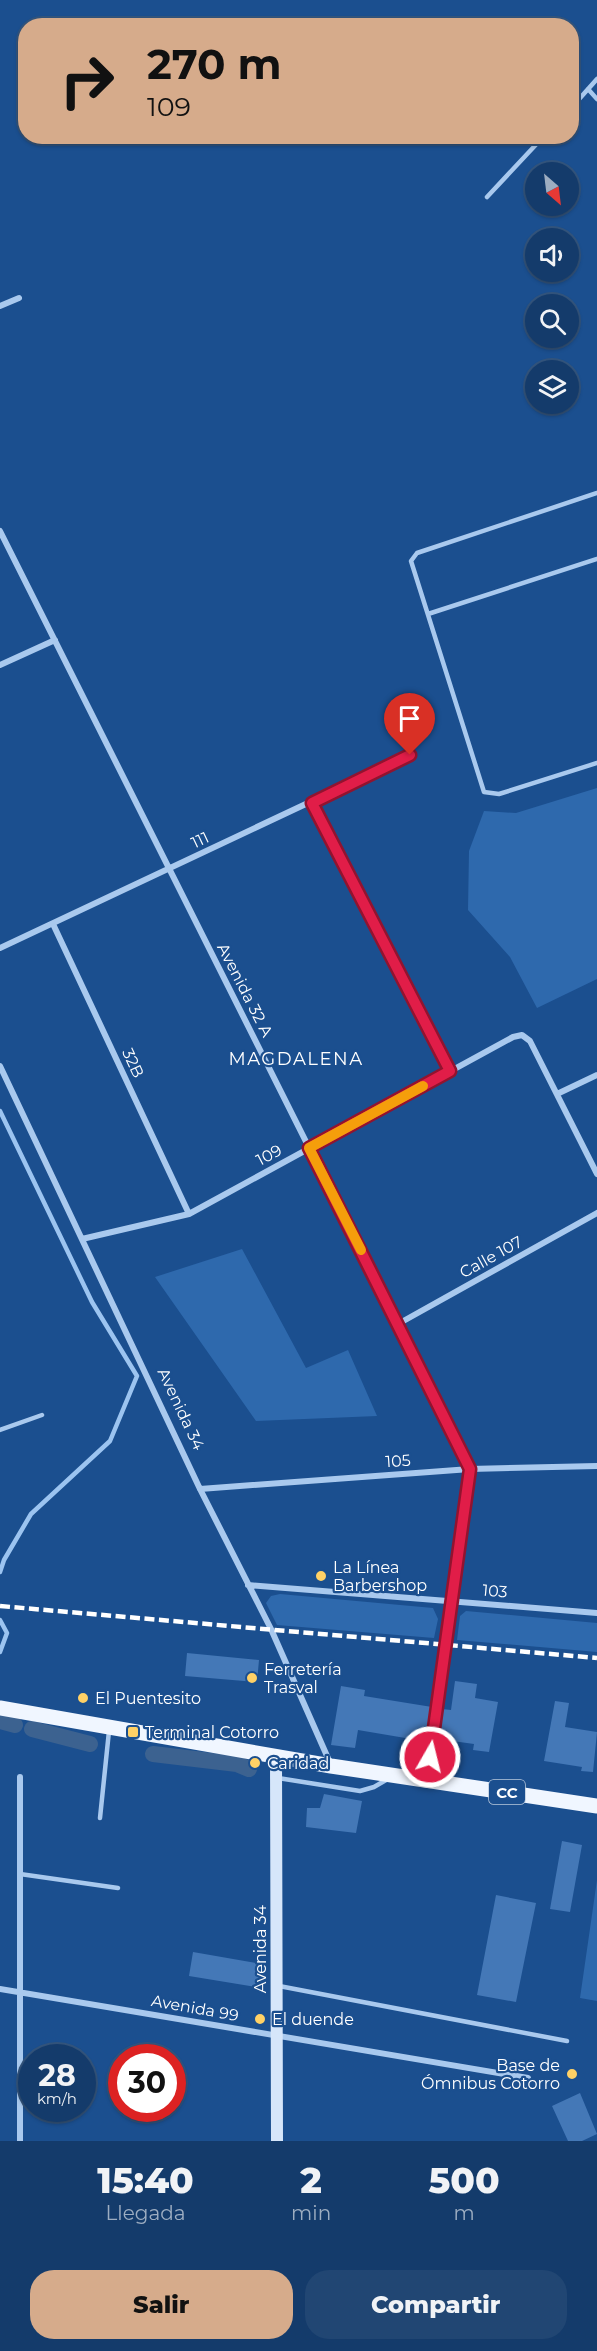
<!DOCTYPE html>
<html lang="es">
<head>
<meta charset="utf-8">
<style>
	body { margin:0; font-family:Montserrat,sans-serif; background:#214673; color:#f1f3f6; height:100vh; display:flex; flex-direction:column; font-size:22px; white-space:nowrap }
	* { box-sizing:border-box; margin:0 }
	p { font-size:20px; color:#9dadc1 }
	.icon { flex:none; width:33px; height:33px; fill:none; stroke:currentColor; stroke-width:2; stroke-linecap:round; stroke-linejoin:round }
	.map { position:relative; height:2141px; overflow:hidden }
	.side { display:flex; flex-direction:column; background:#143b6b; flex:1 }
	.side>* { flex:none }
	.banner { position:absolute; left:18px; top:18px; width:561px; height:126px; border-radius:24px; box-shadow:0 2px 4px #0004,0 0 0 2px #33557e; background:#d6ab8b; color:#111; overflow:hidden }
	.needle { width:39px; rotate:152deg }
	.controls { position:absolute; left:525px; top:162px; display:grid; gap:12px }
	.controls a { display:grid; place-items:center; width:54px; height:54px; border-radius:50%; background:#143b6b; box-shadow:0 2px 4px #0004,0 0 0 2px #33557e; font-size:30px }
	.speed { position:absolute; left:18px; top:2044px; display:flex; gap:12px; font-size:30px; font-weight:700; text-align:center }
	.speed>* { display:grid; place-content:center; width:78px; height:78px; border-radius:50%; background:#143b6b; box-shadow:0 2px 4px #0004,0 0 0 2px #33557e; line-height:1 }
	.speed small { font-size:15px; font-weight:400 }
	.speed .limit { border:9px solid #d22; background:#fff; color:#111 }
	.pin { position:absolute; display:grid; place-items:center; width:51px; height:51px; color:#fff; margin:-62px -26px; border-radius:50% 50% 50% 0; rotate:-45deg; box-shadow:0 0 6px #0007 }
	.pin .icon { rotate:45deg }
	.me { position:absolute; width:66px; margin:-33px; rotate:8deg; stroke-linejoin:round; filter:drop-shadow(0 0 4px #0008) }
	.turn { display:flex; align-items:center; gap:21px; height:126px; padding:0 30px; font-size:27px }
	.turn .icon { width:78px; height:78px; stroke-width:2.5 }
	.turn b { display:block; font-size:42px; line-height:51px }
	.eta { display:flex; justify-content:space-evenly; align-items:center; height:102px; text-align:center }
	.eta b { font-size:36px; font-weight:800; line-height:42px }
	.cta { display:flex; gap:12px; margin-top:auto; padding:12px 30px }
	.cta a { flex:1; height:69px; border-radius:24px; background:#d6ab8b; color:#111; font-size:24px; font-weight:800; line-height:69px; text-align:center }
	.cta a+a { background:#214673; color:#f1f3f6 }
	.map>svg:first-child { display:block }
	.green { fill:#2e69ad }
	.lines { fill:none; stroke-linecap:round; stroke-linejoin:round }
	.stream { stroke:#9cc4f0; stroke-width:4.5 }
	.canal { stroke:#3c6290; stroke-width:16 }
	.building { fill:#4478b7 }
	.lane { stroke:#a9c9ee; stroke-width:4.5 }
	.street { stroke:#a9c9ee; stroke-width:6 }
	.secondary { stroke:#d6e6fa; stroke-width:12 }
	.primary { stroke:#f0f6ff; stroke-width:15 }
	.rail { stroke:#fff; stroke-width:4.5; stroke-dasharray:10 4.5; stroke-linecap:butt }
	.route-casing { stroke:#92132f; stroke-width:15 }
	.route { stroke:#e11d48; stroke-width:10 }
	.slow { stroke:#f59e0b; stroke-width:10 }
	.poi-dot { fill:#ffd166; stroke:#1b4f8f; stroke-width:2 }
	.labels { text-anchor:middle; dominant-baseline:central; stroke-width:4.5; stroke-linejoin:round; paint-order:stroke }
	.shield { fill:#1b4f8f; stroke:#bbcadd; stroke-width:1.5 }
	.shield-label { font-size:15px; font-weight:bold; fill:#fff }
	.street-label { font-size:16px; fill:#fff; stroke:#1b4f8f }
	.poi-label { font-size:16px; fill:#fff; stroke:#1b4f8f; text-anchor:start }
	.neighbourhood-label { font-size:18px; letter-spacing:1.5px; fill:#fff; stroke:#1b4f8f }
</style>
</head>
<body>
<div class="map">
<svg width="597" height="2141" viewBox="0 0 597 2141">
	<rect width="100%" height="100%" fill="#1b4f8f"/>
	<path class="green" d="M597 788V979L537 1008 510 957 468 910 469 851 484 811 516 813Z
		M242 1249 306 1368 348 1350 377 1416 256 1421 155 1277Z
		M280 1594 433 1608 438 1619 434 1638 277 1625 266 1603 271 1596Z
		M466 1611 597 1623V1652L457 1640 460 1616Z
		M597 1880V2001L580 1998Z"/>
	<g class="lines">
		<path class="stream" d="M0 1111 92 1302 137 1376 110 1441 31 1514 4 1560 0 1572
			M0 1620 7 1633 0 1652"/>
		<path class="canal" d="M0 1721 15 1725
			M32 1729 90 1744
			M153 1754 237 1764 249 1769"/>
	</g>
	<path class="building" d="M187 1653 259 1660 257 1682 185 1676Z
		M455 1681 477 1684 475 1698 498 1702 489 1752 473 1750 474 1744 438 1739 442 1709 451 1710Z
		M341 1686 365 1690 364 1696 432 1707 427 1738 423 1737V1741L358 1730 355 1748 331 1745Z
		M555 1701 569 1703 565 1727 597 1732 593 1772 581 1771 582 1767 544 1761Z
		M324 1794 362 1801 356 1833 306 1827 307 1808H320Z
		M562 1841 582 1845 570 1912 550 1909Z
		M496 1895 536 1903 516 2002 477 1995Z
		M193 1952 262 1964V1988L189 1976Z
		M580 2093 597 2134 582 2141H568L552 2106Z"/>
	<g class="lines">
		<path class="lane" d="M588 89 597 99
			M572 107 597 79
			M487 197 544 136
			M597 493 417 553 411 561 484 792 499 794 597 763
			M428 614 597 559
			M0 1430 42 1415
			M278 1778 360 1791 374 1787 386 1780
			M100 1818 109 1731
			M20 1874 118 1888
			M279 1986 567 2041"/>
		<path class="street" d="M0 306 19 298
			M0 531 470 1469 427 1778
			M0 665 55 640
			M312 803 450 1071
			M53 924 189 1214
			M0 948 410 755
			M0 1066 200 1489 271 1629 331 1765
			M557 1094 597 1075
			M82 1239 189 1214 513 1037 522 1035 530 1041 597 1174
			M398 1324 597 1213
			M200 1489 470 1469 597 1466
			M248 1585 597 1613
			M0 1989 528 2078
			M20 2141V1777"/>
		<path class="secondary" d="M276 1756 277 2141"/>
		<path class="primary" d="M0 1708 331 1766 597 1806"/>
		<path class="rail" d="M0 1606 597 1658"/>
	</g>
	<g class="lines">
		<g class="route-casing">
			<path id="route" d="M410 755 312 803 450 1071 309 1148 470 1469 430 1757"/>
		</g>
		<use href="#route" class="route"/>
		<path class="slow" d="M361 1250 309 1148 423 1086"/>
	</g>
	<g class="poi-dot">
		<circle cx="321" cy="1576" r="6"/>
		<circle cx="252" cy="1678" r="6"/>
		<circle cx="83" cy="1698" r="6"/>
		<rect x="127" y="1726" width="12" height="12" rx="3"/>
		<circle cx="255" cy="1763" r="6"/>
		<circle cx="260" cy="2019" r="6"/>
		<circle cx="572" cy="2074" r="6"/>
	</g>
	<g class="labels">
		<rect class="shield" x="489" y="1780" width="36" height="24" rx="4.5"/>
		<g class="shield-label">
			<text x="507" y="1792">CC</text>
		</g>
		<g class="street-label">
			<text transform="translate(200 840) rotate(-25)">111</text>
			<text transform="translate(245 990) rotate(63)">Avenida 32 A</text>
			<text transform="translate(133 1063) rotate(65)">32B</text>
			<text transform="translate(269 1155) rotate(-28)">109</text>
			<text transform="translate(491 1257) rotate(-29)">Calle 107</text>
			<text transform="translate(181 1409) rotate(65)">Avenida 34</text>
			<text transform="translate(398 1461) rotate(-4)">105</text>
			<text transform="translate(495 1591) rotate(5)">103</text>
			<text transform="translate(260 1949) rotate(-90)">Avenida 34</text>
			<text transform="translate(195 2008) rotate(10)">Avenida 99</text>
		</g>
		<g class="poi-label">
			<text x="333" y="1567">La Línea<tspan x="333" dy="18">Barbershop</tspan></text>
			<text x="264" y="1669">Ferretería<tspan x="264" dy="18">Trasval</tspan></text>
			<text x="95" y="1698">El Puentesito</text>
			<text x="145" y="1732">Terminal Cotorro</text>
			<text x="267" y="1763">Caridad</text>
			<text x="272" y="2019">El duende</text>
			<text x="560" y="2065" text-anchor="end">Base de<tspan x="560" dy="18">Ómnibus Cotorro</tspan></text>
		</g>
		<g class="neighbourhood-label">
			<text x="296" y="1059">MAGDALENA</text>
		</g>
	</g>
</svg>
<div class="controls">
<a><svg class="needle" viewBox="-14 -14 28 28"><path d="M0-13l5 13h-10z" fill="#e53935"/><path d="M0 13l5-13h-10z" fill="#9dadc1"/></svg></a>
<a><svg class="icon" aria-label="sound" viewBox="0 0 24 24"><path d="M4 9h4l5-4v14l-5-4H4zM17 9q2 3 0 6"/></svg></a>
<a><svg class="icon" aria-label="search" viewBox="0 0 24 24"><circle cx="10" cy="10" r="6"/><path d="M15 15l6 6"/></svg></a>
<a><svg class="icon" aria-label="layers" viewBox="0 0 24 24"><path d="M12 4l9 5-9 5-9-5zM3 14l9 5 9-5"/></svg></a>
</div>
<div class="speed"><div>28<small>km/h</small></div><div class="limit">30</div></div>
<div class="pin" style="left:410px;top:755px;background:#d93025"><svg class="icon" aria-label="arrive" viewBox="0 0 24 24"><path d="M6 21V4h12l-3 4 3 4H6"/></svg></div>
<svg class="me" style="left:430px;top:1757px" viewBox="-20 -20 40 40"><circle r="17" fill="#e11d48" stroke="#fff" stroke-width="3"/><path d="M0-11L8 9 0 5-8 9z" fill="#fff"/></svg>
<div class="banner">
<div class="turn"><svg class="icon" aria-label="right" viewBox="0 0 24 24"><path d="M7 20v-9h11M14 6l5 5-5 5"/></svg><div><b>270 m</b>109</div></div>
</div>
</div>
<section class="side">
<div class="eta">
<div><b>15:40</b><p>Llegada</p></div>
<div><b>2</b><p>min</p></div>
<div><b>500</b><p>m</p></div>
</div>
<div class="cta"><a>Salir</a><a>Compartir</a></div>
</section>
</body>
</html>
